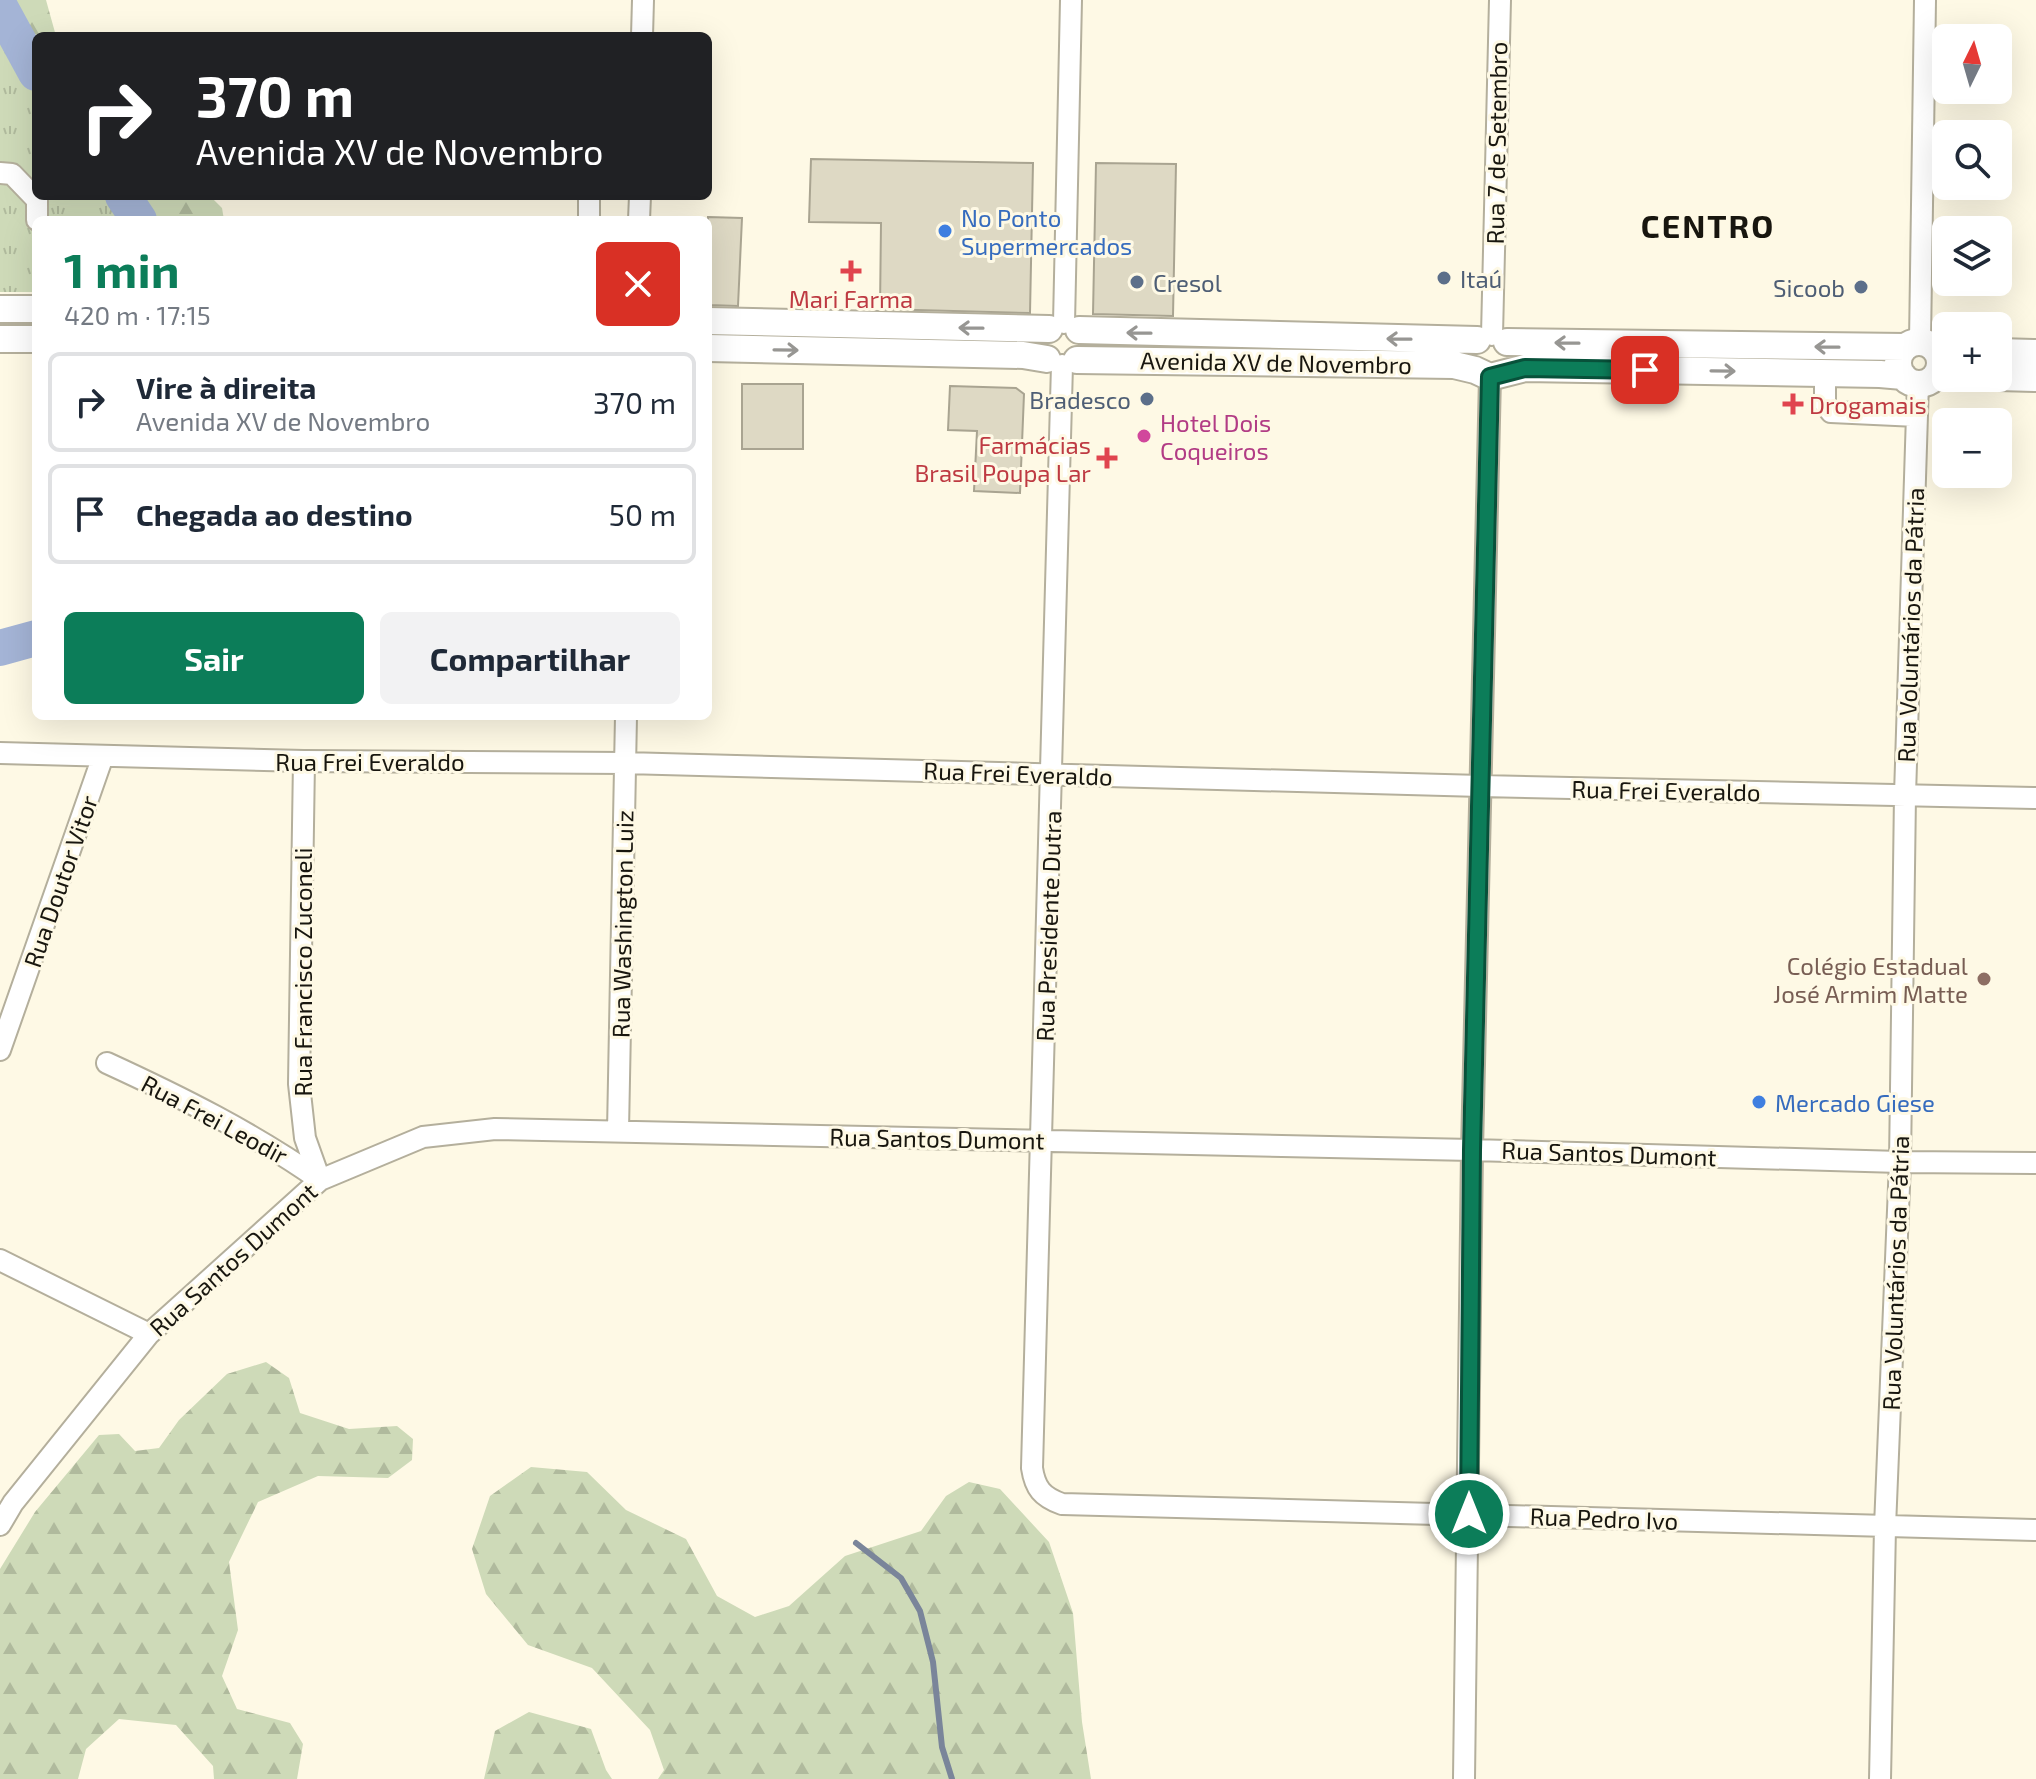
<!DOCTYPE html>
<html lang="pt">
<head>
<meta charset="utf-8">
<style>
	body { margin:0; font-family:"Exo 2",sans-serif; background:#f2f2f3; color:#1f2937; height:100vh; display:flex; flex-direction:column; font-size:30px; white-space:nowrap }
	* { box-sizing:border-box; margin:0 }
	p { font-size:26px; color:#747a83 }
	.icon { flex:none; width:44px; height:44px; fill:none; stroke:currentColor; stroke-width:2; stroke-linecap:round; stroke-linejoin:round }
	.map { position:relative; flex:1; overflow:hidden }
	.panel { position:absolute; left:32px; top:216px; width:680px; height:504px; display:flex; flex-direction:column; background:#fff; border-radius:12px; box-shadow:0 8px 32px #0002 }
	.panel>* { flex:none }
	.hud { position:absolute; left:32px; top:32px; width:680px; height:168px; border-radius:12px; box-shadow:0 8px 32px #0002; background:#202124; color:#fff; overflow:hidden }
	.needle { width:52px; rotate:5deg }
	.fabs { position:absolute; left:1932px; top:24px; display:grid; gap:16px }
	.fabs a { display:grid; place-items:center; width:80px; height:80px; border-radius:12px; background:#fff; box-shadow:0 8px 32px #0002; font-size:40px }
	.pin { position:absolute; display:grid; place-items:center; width:68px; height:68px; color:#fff; margin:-34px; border-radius:16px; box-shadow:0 4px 12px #0006 }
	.me { position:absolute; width:88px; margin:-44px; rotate:0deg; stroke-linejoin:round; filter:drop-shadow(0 0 6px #0008) }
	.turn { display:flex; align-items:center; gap:28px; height:168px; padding:0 32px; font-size:36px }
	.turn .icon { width:104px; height:104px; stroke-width:2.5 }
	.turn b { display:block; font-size:56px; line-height:68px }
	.round { display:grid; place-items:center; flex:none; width:84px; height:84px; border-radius:12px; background:#f2f2f3 }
	.head { display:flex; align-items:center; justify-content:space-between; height:136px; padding:0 32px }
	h1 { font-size:48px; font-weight:700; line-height:60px; color:#0c7d59 }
	.cta { display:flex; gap:16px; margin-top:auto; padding:16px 32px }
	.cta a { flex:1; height:92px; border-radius:12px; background:#0c7d59; color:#fff; font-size:32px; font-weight:700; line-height:92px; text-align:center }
	.cta a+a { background:#f2f2f3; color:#1f2937 }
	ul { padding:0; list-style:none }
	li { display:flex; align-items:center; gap:24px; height:100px; margin:0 16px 12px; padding:0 16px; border:4px solid #e0e1e3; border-radius:12px }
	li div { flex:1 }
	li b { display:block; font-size:30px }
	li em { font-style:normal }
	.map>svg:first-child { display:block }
	.forest { fill:url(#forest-firs) }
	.park { fill:url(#park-tufts) }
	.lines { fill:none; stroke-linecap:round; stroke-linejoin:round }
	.stream { stroke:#7a859a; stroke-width:6 }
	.river { stroke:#a4b4d6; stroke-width:36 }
	.building { fill:#ded9c4; stroke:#a9a491; stroke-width:2 }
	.minor-casing { stroke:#b4af9c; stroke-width:24 }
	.major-casing { stroke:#b4af9c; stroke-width:30 }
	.minor { stroke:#fff; stroke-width:20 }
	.major { stroke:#fff; stroke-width:26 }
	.oneway { stroke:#979693 }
	.route-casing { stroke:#08513a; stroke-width:20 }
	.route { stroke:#0c7d59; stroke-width:14 }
	.shop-dot { fill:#3f7fe0; stroke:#fef9e5; stroke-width:3 }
	.health-dot { fill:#e0444e; stroke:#fef9e5; stroke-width:3 }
	.service-dot { fill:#5c6f8a; stroke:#fef9e5; stroke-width:3 }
	.hotel-dot { fill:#d1479c; stroke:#fef9e5; stroke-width:3 }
	.education-dot { fill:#8d6e63; stroke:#fef9e5; stroke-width:3 }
	.labels { text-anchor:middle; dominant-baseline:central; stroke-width:6; stroke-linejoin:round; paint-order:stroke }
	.street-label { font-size:24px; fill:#18160f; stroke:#fef9e5 }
	.shop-label { font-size:24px; fill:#366cbe; stroke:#fef9e5; text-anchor:start }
	.service-label { font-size:24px; fill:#4e5e75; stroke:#fef9e5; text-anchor:start }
	.health-label { font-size:24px; fill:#be3a42; stroke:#fef9e5 }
	.hotel-label { font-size:24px; fill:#b23c85; stroke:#fef9e5; text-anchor:start }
	.education-label { font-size:24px; fill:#785e54; stroke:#fef9e5; text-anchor:end }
	.district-label { font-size:32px; font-weight:bold; letter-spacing:2px; fill:#18160f; stroke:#fef9e5 }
</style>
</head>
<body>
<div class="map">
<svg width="2036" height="1779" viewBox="0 0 2036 1779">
	<defs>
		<pattern id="forest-firs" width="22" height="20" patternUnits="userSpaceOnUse" patternTransform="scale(2)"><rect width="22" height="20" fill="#cedab8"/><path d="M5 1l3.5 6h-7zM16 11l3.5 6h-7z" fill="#b0ba9d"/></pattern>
		<pattern id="park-tufts" width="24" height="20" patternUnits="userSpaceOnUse" patternTransform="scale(2)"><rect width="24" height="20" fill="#cedab8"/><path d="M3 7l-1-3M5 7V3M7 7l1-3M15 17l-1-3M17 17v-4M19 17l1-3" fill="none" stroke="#b0ba9d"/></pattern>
	</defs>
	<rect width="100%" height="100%" fill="#fef9e5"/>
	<path class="forest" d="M0 0H46L56 36H36V117L0 63Z
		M89 196H210L222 208 224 220H111Z
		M266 1362 289 1378 300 1413 349 1429 397 1426 413 1439 412 1460 388 1478 318 1476 258 1502 229 1562 238 1630 222 1676 237 1709 290 1723 303 1744 297 1779H214L213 1766 176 1725 119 1719 86 1749 78 1779H0V1569L35 1512 99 1435 119 1434 135 1451 159 1448 179 1420 227 1374Z
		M531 1467 587 1472 626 1510 686 1539 717 1596 755 1617 789 1606 845 1556 921 1531 946 1496 969 1482 1000 1489 1049 1542 1073 1613 1082 1722 1091 1779H658L664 1770 650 1730 592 1668 528 1645 486 1594 472 1549 490 1496Z
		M529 1712 591 1729 606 1770 612 1779H484L495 1731Z"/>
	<path class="park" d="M0 21 36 90V196H113L130 220H36V292H0Z"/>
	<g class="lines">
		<path class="stream" d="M856 1543 901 1578 920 1611 933 1662 942 1747 952 1779"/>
		<path class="river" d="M0 7 36 73
			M123 196 139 220
			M0 648 36 638"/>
	</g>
	<path class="building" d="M811 159 1033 163 1030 313 880 309 881 223 809 222Z
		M1096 163 1176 164 1173 316 1093 314Z
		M708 217 742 218 738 306 708 305Z
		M742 384H803V449H742Z
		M950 386 1016 388 1024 394 1020 493 974 491 977 431 948 430Z"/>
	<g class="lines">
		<g class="minor-casing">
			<path id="minor" d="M642 36 643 0
				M0 173 12 174 37 200V220
				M589 220V196
				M639 220 640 196
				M1064 323 1071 0
				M1492 335 1500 0
				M1920 342 1925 0
				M1062 365 1032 1468C1035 1488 1042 1497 1062 1504L2036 1530
				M1825 373V404L1831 412 1917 416
				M0 753 304 761 625 763 1481 786 2036 798
				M304 761 299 1084 305 1138 320 1180
				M0 1050 103 756
				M107 1063C181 1097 253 1133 320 1180
				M618 1131 626 716
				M0 1260 149 1334
				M0 1525 13 1503 149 1334 320 1180 423 1137 495 1129 1472 1150 1900 1162 2036 1163
				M1464 1779 1472 1150 1490 377
				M1880 1779 1885 1527 1900 1162 1905 795 1918 383"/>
		</g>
		<g class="major-casing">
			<path id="major" d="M0 309H36
				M708 321 1049 329
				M1079 330 1477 340
				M0 339H36
				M1507 342 1905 347
				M1898 363a21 21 0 1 1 42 0a21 21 0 1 1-42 0Z
				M708 348 1023 355 1047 359
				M1998 352 2036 353
				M1077 360 1454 365 1475 370 1490 377 1525 368 1880 374 1903 376
				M1998 377 2036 378"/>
		</g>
		<use href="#minor" class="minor"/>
		<use href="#major" class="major"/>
	</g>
	<defs><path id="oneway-shaft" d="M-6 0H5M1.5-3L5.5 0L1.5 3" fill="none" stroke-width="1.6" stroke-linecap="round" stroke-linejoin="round" transform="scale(2)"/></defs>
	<g class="oneway">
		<use href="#oneway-shaft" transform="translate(971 328) rotate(-179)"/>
		<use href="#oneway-shaft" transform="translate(1139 333) rotate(-179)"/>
		<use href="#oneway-shaft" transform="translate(1399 339) rotate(-179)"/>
		<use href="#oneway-shaft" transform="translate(1567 343) rotate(-179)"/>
		<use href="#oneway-shaft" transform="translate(1827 347) rotate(-179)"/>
		<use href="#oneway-shaft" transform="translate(786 350) rotate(1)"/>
		<use href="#oneway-shaft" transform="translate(1723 371) rotate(1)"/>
	</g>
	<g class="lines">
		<g class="route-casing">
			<path id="route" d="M1469 1514 1472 1150 1490 377 1525 368 1645 370"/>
		</g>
		<use href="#route" class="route"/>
	</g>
	<g class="shop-dot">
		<circle cx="945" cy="231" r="8"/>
		<circle cx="1759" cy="1102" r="8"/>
	</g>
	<g class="health-dot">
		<path d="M847 259h8v8h8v8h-8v8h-8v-8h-8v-8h8z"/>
		<path d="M1789 392h8v8h8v8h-8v8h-8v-8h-8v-8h8z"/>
		<path d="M1103 446h8v8h8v8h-8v8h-8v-8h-8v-8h8z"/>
	</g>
	<g class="service-dot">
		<circle cx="1444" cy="278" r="8"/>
		<circle cx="1137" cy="282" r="8"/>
		<circle cx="1861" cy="287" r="8"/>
		<circle cx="1147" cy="399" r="8"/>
	</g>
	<circle class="hotel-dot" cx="1144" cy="436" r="8"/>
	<circle class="education-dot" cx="1984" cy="979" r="8"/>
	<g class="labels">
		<g class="street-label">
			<text transform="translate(1496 143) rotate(-89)">Rua 7 de Setembro</text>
			<text transform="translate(1276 362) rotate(1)">Avenida XV de Novembro</text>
			<text transform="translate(1910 625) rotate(-88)">Rua Voluntários da Pátria</text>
			<text x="370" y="761">Rua Frei Everaldo</text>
			<text transform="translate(1018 773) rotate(2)">Rua Frei Everaldo</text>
			<text transform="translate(1666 790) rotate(1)">Rua Frei Everaldo</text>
			<text transform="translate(60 881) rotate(-71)">Rua Doutor Vitor</text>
			<text transform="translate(622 924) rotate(-89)">Rua Washington Luiz</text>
			<text transform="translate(1048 926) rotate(-88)">Rua Presidente Dutra</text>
			<text transform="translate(302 972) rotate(-90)">Rua Francisco Zuconeli</text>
			<text transform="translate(215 1119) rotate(28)">Rua Frei Leodir</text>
			<text transform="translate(937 1138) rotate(1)">Rua Santos Dumont</text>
			<text transform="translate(1609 1153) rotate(2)">Rua Santos Dumont</text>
			<text transform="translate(233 1259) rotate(-42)">Rua Santos Dumont</text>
			<text transform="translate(1895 1273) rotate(-88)">Rua Voluntários da Pátria</text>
			<text transform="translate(1604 1518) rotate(2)">Rua Pedro Ivo</text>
		</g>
		<g class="shop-label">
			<text x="961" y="217">No Ponto<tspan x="961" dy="28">Supermercados</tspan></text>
			<text x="1775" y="1102">Mercado Giese</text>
		</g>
		<g class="service-label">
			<text x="1460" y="278">Itaú</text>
			<text x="1153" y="282">Cresol</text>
			<text x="1845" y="287" text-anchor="end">Sicoob</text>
			<text x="1131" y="399" text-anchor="end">Bradesco</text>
		</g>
		<g class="health-label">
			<text x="851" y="298">Mari Farma</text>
			<text x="1809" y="404" text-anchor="start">Drogamais</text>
			<text x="1091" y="444" text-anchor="end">Farmácias<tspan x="1091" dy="28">Brasil Poupa Lar</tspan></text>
		</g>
		<g class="hotel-label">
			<text x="1160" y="422">Hotel Dois<tspan x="1160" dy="28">Coqueiros</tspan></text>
		</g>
		<g class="education-label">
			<text x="1968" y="965">Colégio Estadual<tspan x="1968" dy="28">José Armim Matte</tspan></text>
		</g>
		<g class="district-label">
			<text x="1708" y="225">CENTRO</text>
		</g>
	</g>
</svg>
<div class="fabs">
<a><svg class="needle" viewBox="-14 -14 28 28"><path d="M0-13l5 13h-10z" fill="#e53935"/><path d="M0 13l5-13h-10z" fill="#747a83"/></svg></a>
<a><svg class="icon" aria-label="search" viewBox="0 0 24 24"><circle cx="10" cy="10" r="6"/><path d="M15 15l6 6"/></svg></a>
<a><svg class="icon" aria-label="layers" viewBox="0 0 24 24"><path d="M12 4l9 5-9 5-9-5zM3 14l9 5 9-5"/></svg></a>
<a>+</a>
<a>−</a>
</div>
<div class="pin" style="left:1645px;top:370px;background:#d93025"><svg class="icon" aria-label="arrive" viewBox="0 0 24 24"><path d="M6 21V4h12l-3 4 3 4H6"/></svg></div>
<svg class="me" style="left:1469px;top:1514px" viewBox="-20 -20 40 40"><circle r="17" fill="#0c7d59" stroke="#fff" stroke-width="3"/><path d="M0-11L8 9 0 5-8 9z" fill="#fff"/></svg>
<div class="hud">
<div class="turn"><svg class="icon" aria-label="right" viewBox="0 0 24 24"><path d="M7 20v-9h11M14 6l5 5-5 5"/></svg><div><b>370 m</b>Avenida XV de Novembro</div></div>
</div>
<section class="panel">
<div class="head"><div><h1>1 min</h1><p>420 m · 17:15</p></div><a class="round" style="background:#d93025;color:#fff"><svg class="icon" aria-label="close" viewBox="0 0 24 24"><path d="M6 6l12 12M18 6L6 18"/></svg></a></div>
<ul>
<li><svg class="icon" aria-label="right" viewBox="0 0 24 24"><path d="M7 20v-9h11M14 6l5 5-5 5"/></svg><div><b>Vire à direita</b><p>Avenida XV de Novembro</p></div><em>370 m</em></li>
<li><svg class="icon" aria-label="arrive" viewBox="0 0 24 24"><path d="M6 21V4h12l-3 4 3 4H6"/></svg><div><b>Chegada ao destino</b></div><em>50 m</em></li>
</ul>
<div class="cta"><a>Sair</a><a>Compartilhar</a></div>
</section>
</div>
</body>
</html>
